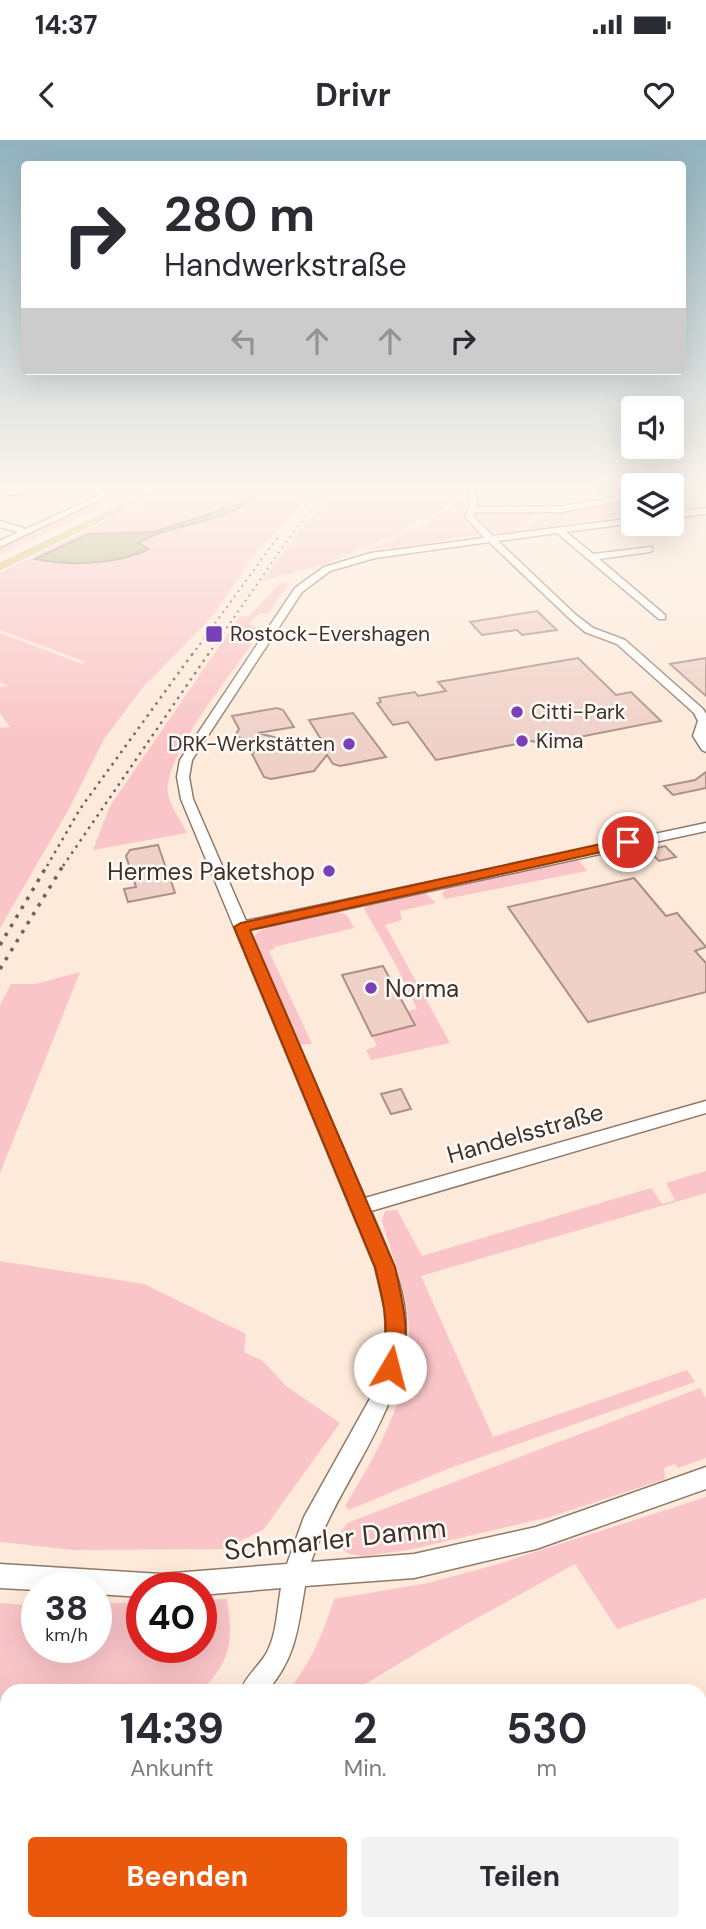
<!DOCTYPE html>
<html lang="de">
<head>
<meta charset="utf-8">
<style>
	body { margin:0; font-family:"DM Sans",sans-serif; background:#f2f2f3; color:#2b2b33; height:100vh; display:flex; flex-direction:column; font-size:26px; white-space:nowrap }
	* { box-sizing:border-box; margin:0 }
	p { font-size:23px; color:#7c7c81 }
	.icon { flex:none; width:38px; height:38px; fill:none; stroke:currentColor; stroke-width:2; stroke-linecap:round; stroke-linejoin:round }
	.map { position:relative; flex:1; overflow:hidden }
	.sheet { position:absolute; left:0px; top:1544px; width:707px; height:247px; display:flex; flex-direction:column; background:#fff; border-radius:21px 21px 0 0; box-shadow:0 7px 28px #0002 }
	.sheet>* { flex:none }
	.hud { position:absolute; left:21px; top:21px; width:665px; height:214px; border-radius:7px; box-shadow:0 7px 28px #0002; background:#fff; color:#2b2b33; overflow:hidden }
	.controls { position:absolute; left:621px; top:256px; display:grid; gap:14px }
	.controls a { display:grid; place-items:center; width:63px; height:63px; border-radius:7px; background:#fff; box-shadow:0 7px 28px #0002; font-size:35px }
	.speed { position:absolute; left:21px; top:1432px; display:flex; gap:14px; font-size:35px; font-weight:700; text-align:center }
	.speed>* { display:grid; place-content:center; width:91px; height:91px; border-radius:50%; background:#fff; box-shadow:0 7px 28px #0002; line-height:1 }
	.speed small { font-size:18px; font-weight:400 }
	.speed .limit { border:10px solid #d22; background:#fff; color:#111 }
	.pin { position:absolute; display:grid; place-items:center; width:60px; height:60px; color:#fff; margin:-30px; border:4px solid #fff; border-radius:50%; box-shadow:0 2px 7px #0007 }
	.me { position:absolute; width:77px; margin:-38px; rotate:8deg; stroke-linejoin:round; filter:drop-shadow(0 0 5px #0008) }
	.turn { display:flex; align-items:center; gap:24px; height:147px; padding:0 28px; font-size:32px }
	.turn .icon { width:91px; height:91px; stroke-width:2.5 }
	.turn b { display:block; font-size:49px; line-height:60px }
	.lanes { display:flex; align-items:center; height:66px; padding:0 28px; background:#0003; justify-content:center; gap:35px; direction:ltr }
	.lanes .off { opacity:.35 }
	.eta { display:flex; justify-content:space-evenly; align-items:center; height:119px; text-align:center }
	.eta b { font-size:42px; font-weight:700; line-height:49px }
	.button { display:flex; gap:14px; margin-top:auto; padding:14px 28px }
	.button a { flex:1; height:80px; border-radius:7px; background:#ea580c; color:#fff; font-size:28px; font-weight:700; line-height:80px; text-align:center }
	.button a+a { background:#f2f2f3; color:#2b2b33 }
	.status { display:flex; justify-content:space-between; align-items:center; height:49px; padding:0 35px; background:#fff; direction:ltr }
	.status svg { height:19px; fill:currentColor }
	header { display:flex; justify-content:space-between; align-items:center; height:91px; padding:0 28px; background:#fff; font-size:32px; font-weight:700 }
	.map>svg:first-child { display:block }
	.green { fill:#fac5c8 }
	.water { fill:#aeaf7f; stroke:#8c8a66; stroke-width:2 }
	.building { fill:#efd1c8; stroke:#ad9088; stroke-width:2 }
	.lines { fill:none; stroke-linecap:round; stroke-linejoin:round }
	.minor-casing { stroke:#8f7a69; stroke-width:3 }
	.highway-casing { stroke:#fff; stroke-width:3 }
	.minor { fill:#fff; fill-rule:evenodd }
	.highway { fill:#ddbc72; fill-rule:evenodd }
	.rail-far2 { stroke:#6e6359; stroke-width:2; stroke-dasharray:2 4.5; stroke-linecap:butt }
	.rail-far1 { stroke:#6e6359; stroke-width:2.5; stroke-dasharray:2.5 5; stroke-linecap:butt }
	.rail { stroke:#6e6359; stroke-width:3.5; stroke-dasharray:3.5 7; stroke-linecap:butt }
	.route { fill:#ea580c; stroke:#983908; stroke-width:2 }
	.poi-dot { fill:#7a40b6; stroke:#fffaf6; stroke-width:2.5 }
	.labels { text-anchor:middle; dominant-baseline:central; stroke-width:5; stroke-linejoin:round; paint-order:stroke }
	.far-poi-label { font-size:21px; fill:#3b322b; stroke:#fffaf6; text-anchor:start }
	.poi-label { font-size:24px; fill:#3b322b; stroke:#fffaf6; text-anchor:end }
	.street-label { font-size:24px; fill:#3b322b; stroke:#fffaf6 }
	.near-street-label { font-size:28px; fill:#3b322b; stroke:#fffaf6 }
</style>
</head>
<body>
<div class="status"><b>14:37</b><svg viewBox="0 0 49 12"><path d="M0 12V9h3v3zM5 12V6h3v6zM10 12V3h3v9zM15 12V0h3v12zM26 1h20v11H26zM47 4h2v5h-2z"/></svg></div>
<header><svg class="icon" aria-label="back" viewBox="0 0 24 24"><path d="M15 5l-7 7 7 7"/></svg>Drivr<svg class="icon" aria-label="heart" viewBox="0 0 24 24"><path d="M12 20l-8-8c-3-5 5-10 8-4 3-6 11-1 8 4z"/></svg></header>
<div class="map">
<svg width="706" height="1789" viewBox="0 0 706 1789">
	<rect width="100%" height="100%" fill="#fdeada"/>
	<path class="green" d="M117 351H135L0 415V406Z
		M167 351H312L253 417 212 477 143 547 104 599 70 667 0 788V588L10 587 0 573V547L8 546 0 542V493L82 524 86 522 0 490V432Z
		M336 351H445L454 357 443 370 413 383 396 395 324 424 262 441 301 389Z
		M466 356V376L478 395 365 411C384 402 453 376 457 357Z
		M622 364 633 368V375L519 390 549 374Z
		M489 372H541L512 391 492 394 477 377 479 374Z
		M280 443 289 444 268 474 260 473 249 484 261 490C240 525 161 616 168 654 171 667 181 681 187 693L93 710 110 666 240 476 248 477Z
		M577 718 587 731 445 759 442 754 448 746Z
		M418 753H425L436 763 400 771 402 780 385 785 450 903 371 920 366 910 377 906 372 896 414 885 407 871 417 869 396 825 364 769 366 765Z
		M335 771 347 775 354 788 274 807V809L269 811 312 904 297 905 252 800C260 781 315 775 335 771Z
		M80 832 0 1033V865L11 844H35Z
		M706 1031V1053L421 1136 493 1297 687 1230 695 1242 447 1329 349 1370 345 1366C377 1313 412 1254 409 1191 408 1154 392 1116 382 1081L385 1071 397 1070 422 1116 651 1048 662 1064 675 1060 666 1043Z
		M0 1121 144 1144 246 1194 244 1212 263 1221 286 1246 340 1283 264 1389 225 1409 73 1410 0 1402Z
		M700 1248 706 1258V1318L678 1328 675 1324 664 1328 665 1339 550 1377 408 1410 364 1416 349 1414 333 1403 347 1383Z
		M706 1357V1458L617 1489 575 1424 452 1492 355 1550H289C311 1522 323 1494 334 1459L428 1443 495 1425Z
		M227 1459C233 1501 232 1519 202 1550H7V1759L0 1767V1463L37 1466V1507H96V1464L142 1462V1507H201V1460Z"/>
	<path class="water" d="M249 361C231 380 163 386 138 403L149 409C115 425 72 426 35 419L88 394 154 392Z"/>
	<path class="building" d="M537 471 557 490 522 495 517 490 482 495 470 482Z
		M578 518 616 555 631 552 661 581 544 604 532 601 436 620 408 582 393 585 377 563 381 562 379 558 415 552 418 556 446 551 438 542Z
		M706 518V556L670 524Z
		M277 568 283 570 294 587 258 593 328 611 309 580 353 573 386 617 340 626 333 624 327 615 314 631 271 639 264 637 252 614 262 605 235 596 239 589 232 576Z
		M706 632V648L673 655 664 646 695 640Z
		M158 705 167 731 171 732 173 738 171 741 175 753 128 762 124 749 136 747 126 716 130 710Z
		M665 706 676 717 659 721 648 710Z
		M634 738 666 776 677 773 706 807 695 811 706 823V852L588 882 508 767Z
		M383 826 415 885 372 896 342 835Z
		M401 949 411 969 391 974 381 954Z"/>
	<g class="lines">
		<g class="minor-casing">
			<path id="minor" d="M13 351H32L0 357V353Z
				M108 351H118L0 407V401L18 392 0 387V381L26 389Z
				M468 351H476L477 367 561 366 634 354V359L561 372H475L473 376 493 396 634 378V383L566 392 593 414 652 407V411L649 412 599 419 665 475V479H659L557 393 498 401 576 475 593 488 625 500 703 569 706 574V612L702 610 693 596 698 581 694 573 617 504 585 492 570 479 489 402 375 418 330 431 302 452 192 620 189 637 193 659 246 781 706 683V691L249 790 365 1058 706 961V973L371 1071C384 1103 401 1136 405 1172 414 1262 338 1339 311 1422L414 1414 536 1387 706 1327V1349L536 1409 414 1438 305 1446C298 1488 296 1517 268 1550H241C246 1536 258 1527 266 1514 277 1495 277 1469 281 1448L201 1455V1447H142V1457L96 1454V1447H37V1450L0 1448V1424L161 1434 287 1424 304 1377 372 1255 386 1204 385 1170 375 1127 181 659 177 637 180 620 295 448 324 427 371 413 484 398 465 376 470 366Z
				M706 368V374L672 378V372Z
				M14 1783H45L43 1789H12Z"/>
		</g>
		<g class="highway-casing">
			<path id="highway" d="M148 351H163L0 431V422Z"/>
		</g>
		<use href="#minor" class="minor"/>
		<use href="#highway" class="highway"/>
		<path class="rail-far2" d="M192 515 280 394
			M208 515 296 388 330 351"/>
		<path class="rail-far1" d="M47 726 80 669 193 513
			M63 726 209 513"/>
		<path class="rail" d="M0 805 48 724
			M0 829 64 724"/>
	</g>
	<linearGradient id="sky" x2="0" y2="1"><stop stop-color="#91b2be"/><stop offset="0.58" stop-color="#fef6ee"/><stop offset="1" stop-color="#fef6ee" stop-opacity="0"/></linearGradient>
	<rect width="706" height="601" fill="url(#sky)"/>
	<path class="route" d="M628 698 633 699V705L250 790 395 1127C403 1163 413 1200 398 1235L390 1238 383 1235C378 1224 384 1215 385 1203 388 1177 381 1152 375 1127L234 787 241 783Z"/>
	<g class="poi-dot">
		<rect x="205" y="485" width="18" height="18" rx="3.5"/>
		<circle cx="517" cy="572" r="7"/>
		<circle cx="522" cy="601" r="7"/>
		<circle cx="349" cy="604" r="7"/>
		<circle cx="329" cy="731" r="7"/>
		<circle cx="371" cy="848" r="7"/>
	</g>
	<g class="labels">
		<g class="far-poi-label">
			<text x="230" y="494">Rostock-Evershagen</text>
			<text x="531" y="572">Citti-Park</text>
			<text x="536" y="601">Kima</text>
			<text x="335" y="604" text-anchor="end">DRK-Werkstätten</text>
		</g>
		<g class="poi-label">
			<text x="315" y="731">Hermes Paketshop</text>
			<text x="385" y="848" text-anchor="start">Norma</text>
		</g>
		<g class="street-label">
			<text transform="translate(525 993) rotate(-16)">Handelsstraße</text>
		</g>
		<g class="near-street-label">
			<text transform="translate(335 1399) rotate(-6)">Schmarler Damm</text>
		</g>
	</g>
</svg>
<div class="controls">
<a><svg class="icon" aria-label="sound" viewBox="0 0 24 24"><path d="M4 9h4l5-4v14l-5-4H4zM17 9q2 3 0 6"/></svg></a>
<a><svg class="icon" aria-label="layers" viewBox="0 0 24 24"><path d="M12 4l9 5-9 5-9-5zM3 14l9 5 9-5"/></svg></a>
</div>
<div class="speed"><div>38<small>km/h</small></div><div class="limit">40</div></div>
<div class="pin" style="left:628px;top:702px;background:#d93025"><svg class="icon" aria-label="arrive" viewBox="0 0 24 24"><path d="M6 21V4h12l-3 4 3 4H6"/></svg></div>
<svg class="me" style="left:390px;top:1228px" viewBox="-20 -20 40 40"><circle r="19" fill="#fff"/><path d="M0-13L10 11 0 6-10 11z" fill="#ea580c"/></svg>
<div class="hud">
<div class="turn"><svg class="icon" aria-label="right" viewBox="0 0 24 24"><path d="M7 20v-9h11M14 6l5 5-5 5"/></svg><div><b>280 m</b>Handwerkstraße</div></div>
<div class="lanes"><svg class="icon off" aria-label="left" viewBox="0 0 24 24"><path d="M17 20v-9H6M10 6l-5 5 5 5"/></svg><svg class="icon off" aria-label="ahead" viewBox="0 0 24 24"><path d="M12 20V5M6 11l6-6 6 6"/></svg><svg class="icon off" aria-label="ahead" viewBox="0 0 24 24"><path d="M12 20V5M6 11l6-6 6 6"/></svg><svg class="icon" aria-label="right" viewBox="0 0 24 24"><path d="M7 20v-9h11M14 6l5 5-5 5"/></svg></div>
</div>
<section class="sheet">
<div class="eta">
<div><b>14:39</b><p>Ankunft</p></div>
<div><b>2</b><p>Min.</p></div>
<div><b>530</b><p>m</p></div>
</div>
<div class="button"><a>Beenden</a><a>Teilen</a></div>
</section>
</div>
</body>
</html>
